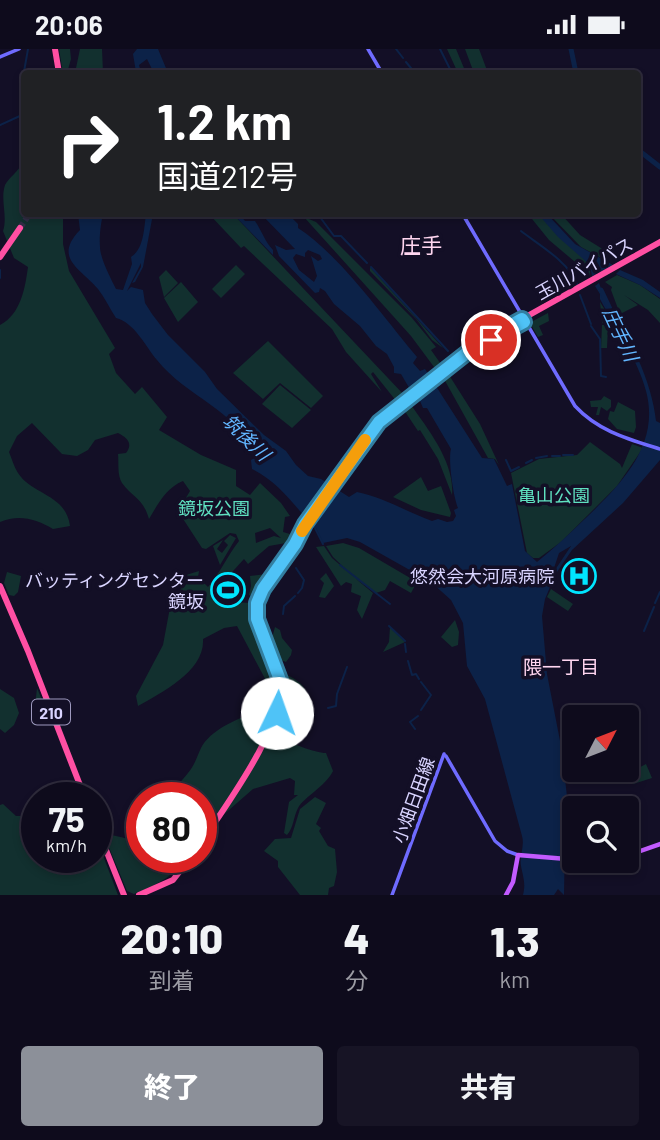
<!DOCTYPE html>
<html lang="ja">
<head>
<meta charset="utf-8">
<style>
	body { margin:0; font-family:Barlow,"Noto Sans JP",sans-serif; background:#171425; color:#f1f3f6; height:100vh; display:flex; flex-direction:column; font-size:26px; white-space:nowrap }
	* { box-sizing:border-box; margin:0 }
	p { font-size:23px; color:#9b9ba3 }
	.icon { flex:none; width:38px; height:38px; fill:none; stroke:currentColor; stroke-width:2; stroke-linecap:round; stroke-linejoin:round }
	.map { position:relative; height:846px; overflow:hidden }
	.panel { display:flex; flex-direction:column; background:#0e0b1c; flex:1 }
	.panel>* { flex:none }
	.hud { position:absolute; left:21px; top:21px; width:620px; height:147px; border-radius:7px; box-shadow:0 4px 10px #0003,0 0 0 2px #2e2b3b; background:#202124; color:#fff; overflow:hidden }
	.needle { width:46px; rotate:48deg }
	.tools { position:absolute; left:562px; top:656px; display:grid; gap:14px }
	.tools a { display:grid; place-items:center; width:77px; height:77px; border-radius:7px; background:#0e0b1c; box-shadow:0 4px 10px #0003,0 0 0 2px #2e2b3b; font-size:35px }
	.speed { position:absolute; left:21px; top:733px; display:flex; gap:14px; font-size:35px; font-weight:700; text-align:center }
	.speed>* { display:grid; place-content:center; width:91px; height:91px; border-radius:50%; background:#0e0b1c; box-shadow:0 4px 10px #0003,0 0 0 2px #2e2b3b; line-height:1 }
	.speed small { font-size:18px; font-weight:400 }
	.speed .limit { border:10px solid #d22; background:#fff; color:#111 }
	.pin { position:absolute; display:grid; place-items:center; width:60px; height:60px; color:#fff; margin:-30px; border:4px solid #fff; border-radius:50%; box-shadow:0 2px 7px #0007 }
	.me { position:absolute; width:77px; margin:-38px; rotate:3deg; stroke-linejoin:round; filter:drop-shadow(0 0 5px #0008) }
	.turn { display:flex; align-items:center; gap:24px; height:147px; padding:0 21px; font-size:32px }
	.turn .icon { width:91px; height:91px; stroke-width:2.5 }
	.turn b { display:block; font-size:49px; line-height:60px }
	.eta { display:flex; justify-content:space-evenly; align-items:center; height:119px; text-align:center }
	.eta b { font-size:42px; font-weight:800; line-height:49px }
	.cta { display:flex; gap:14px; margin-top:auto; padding:14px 21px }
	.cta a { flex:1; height:80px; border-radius:7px; background:#8c9099; color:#fff; font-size:28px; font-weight:800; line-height:80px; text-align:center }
	.cta a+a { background:#171425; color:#f1f3f6 }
	.status { display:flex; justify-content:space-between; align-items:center; height:49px; padding:0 35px; background:#0e0b1c; direction:ltr }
	.status svg { height:19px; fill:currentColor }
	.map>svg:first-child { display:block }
	.green { fill:#12302f; fill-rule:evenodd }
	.water { fill:#0c2248; fill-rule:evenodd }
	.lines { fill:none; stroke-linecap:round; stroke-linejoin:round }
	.stream { stroke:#0c2248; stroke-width:2 }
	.river { stroke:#0c2248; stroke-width:5 }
	.highway-tunnel { stroke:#312d47; stroke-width:6; stroke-dasharray:6 3; stroke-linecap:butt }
	.secondary { stroke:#6f6bff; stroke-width:3.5 }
	.primary { stroke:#c25bff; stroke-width:4.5 }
	.highway { stroke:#ff4fa3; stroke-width:6 }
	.route-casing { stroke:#337fa1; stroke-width:18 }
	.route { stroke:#4fc3f7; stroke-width:12 }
	.slow { stroke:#f59e0b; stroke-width:12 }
	.labels { text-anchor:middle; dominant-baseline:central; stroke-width:7; stroke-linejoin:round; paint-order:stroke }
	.shield { fill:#130f26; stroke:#9e99be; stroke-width:2 }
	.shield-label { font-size:16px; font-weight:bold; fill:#d9d4ff }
	.street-label { font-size:18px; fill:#d9d4ff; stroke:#130f26 }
	.park-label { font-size:18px; fill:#5fe0c0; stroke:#130f26 }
	.poi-label { font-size:18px; fill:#d9d4ff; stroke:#130f26; text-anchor:end }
	.water-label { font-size:19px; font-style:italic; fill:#62b6ff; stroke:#130f26 }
	.neighbourhood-label { font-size:19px; fill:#ffd6f0; stroke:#130f26 }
	.quarter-label { font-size:21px; fill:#ffd6f0; stroke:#130f26 }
</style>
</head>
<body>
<div class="status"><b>20:06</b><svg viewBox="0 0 49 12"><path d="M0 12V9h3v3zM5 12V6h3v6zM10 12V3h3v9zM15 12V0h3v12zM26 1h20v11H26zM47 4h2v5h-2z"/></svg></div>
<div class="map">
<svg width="660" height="846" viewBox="0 0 660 846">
	<rect width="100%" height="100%" fill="#130f26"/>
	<path class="green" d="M59 0H70L71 10 67 24H63Z
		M80 0H102L103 24H75Z
		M447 0H456L466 24H458Z
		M465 0H479L488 24H474Z
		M20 118 24 122V164L63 165V195L69 222 115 299 109 305 116 324 135 345 142 338 167 368 159 381 201 406 236 421V437L250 446 260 434 281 454 290 467 285 468 283 483 290 485 286 494 269 497 248 515 244 510 223 533 234 530 239 544 221 549 227 553 253 554 257 579 275 621C329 641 301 656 280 688 290 694 315 704 326 704L333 722C325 738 305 747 298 759 293 769 294 778 287 786L284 784 289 753 298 746H294L295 732 290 729 253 740 206 781 201 788V749H167C174 739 181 733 188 724 195 716 197 707 201 699 212 678 245 667 266 659L270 639 237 577 224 579 203 590C205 622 162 643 138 657L136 647 163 596 171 553 179 545 182 536 181 531 186 526 199 522 198 528 208 538C221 523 227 507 239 492L236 485 230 484 206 500 202 499 176 459 184 452 190 442 183 432C166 439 158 455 149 470 143 449 133 449 122 434 117 426 119 414 118 405L126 404C133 395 128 389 118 384L95 391 88 401 77 407 62 405 32 374 17 387 9 403C12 410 14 418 18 424 32 446 66 445 70 477L53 480C36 470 19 465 0 473V276C21 265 25 239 28 218L14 209 3 182C8 167 0 151 5 136 9 129 15 125 20 118ZM270 479 281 489 274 487 256 494 255 484Z
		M209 165H233L405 347 397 353 373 323 371 325 382 343 346 303 332 280 244 197 241 199Z
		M528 165H540L590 215V226L587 228 581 218 549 191Z
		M549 165H561L580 186 609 204 605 211 581 198Z
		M304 168 316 173 412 269 436 298 431 301 443 318 437 322 411 287Z
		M236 216 245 225 221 249 212 240Z
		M370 218 443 299 432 291 417 271 370 222Z
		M166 221 178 234 164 248 159 228Z
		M617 226 640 236 660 250V274L648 261 624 246 638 256 620 265 611 241 612 238 605 233Z
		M181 233 198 253 178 273 164 249Z
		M600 253 618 282 611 281 608 277 607 299H601L602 276H607L602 274Z
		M548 264 549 272 539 277 543 286 538 288 531 276 533 272Z
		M268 292 323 347 311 359 280 334 263 350 233 324Z
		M449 326 480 375 499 416 495 410 488 409 444 330Z
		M280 336 311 361 292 379 262 355Z
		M604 347 611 351V358L607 362 601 358 599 366H596L598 358H591L590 352 601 351Z
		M618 353 635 362 636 378 634 384 617 380 608 370 610 362 614 363Z
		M411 356C428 380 455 414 452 446L438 410 420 381 418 382 404 361Z
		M590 393 620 415 622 419 632 395 643 399 617 437 561 493 539 509H533L527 504 511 424 539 410 577 406Z
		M421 428 428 442 441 437 451 464 450 468 421 461 393 448Z
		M230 486 236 489 220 516 213 497 223 491 217 500 222 504 228 496 224 492Z
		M343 494 359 499 417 533 411 544 390 532 385 541 376 544 356 530 373 544 362 570 357 561 361 547 351 543 352 535 346 533 341 537 316 498 324 497 332 509 354 528 333 508 326 497Z
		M7 523 21 527 18 543 14 547 9 546 4 534Z
		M326 524 334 537 325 549 319 548 324 534 320 530Z
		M267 525 253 547 249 546 251 537 250 527Z
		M551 540 573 555 568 562 547 548Z
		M455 571 459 583 458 596 452 598 441 588Z
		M275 578 280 581 282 589 292 601 291 606 286 613 278 610 271 593Z
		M390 578 405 593 383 603 389 593Z
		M37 639 49 668 33 676Z
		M0 640 14 649 19 664 14 676 5 684 0 680Z
		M627 710 633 718 630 721 631 723 646 715 652 729 633 735 625 722Z
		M315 748 326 754 316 775 321 779 319 782 328 797 335 800 337 823 334 837 329 839 328 846H300L278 818V812L264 802 275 790 291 789 300 760Z
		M3 755 16 767H37V808H96V788L118 846H0V756Z
		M103 784 142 793V808L187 809C173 828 156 836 134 845L127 842Z"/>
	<path class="water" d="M137 0H158L168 24H154L147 10 139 16 141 24H133V23H136L133 5Z
		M78 165H103C101 174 99 187 100 198 100 209 111 230 116 240L123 241 132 215 131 208C144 200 144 179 146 165H153L143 218 135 233 132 234 141 218V214L127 242 131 238 143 241 145 254 152 265 168 286 205 323 217 340 264 386 286 402 296 416 308 427 321 430 349 448 357 443C383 448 407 463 432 472L438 470 447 473 453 472 456 467 454 461 458 459C453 446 448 410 451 400L427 359H423L415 340 411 342 401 325 394 324V318L387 305 376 297 360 277 334 255 325 242 320 239 319 243 315 244 279 207 275 196 286 201 295 200 261 165H288L298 175V179C340 206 384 269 417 308L413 314 420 322 425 320 482 409 494 410 507 437 512 435 525 502 537 513C556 498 572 482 589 466 624 432 660 394 646 342 638 311 615 278 600 250V245L595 237 599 234C602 240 602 249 606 255 630 287 652 333 656 372L660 374V411L623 454 572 501 557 523 555 521 571 497 559 504 554 519 555 526 545 550 542 567 547 625 562 702 569 766 565 789 564 846 558 840 554 846H523C526 834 523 828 521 817 519 807 525 797 522 787L485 650 467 617 463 574 451 551 431 533 360 493 347 489 323 494 316 479 312 477C295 456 277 432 252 420L251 411 256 408C239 362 185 347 157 311 146 298 134 273 116 269 110 260 105 249 98 240 80 219 53 209 80 181ZM308 201 320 206 322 210 318 212 311 207 317 227 314 233 299 221 293 209 296 205 305 208V204Z
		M233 165H239L245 172H255C262 182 265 193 273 201V206Z
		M538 165H547L575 195 613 216 592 227 590 216 558 188Z
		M620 221 643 231 660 243V249L640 236 616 225Z"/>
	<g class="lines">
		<path class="stream" d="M396 0 403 9
			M440 0 452 24
			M406 13 415 24
			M0 76 22 66V34L28 0
			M317 164 334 187H341L367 214
			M521 182C539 196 569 213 577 235
			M371 218 448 302
			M0 221V229
			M580 246 591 275
			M591 277 600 290 601 327 606 328
			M563 406H573
			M552 407H560
			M536 409 547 407
			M506 411 511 422 519 418
			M526 414 532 411
			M314 477 323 495
			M340 516 390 555
			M296 519 304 531 302 539 298 544
			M267 552 272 538 297 501
			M655 554 660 543
			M283 565 284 557 295 547
			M389 577 405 592
			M644 582 654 558
			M405 595 406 603
			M408 612 412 626 416 625 419 630
			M421 633 431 646 421 661
			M328 659 336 657 337 645 347 618
			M415 680 410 673 418 667"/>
		<path class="river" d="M571 0 576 24
			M637 100 660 118
			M601 241 610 260"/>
		<path class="highway-tunnel" d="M20 179 30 164"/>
		<path class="secondary" d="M368 0 382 24
			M0 8 19 0
			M462 164 575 357C598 382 628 390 660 400
			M446 707 495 792 507 802 518 806
			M392 846 444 705"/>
		<path class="primary" d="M626 807 660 795
			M506 846 513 833 518 806 591 812"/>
		<path class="highway" d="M55 0 59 24
			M0 208 20 179
			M0 537 28 602 85 749
			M96 776 124 846
			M201 794C226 756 286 676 280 632 275 593 247 583 263 540L366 389 394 360 481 293 660 193
			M139 846 173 831 191 808"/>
	</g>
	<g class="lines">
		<g class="route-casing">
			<path id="route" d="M277 664 280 631 257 570V554L263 540 295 495 305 475 379 373 478 295 522 270 524 273 491 291"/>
		</g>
		<use href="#route" class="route"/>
		<path class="slow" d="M302 482 365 391"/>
	</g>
	<defs>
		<g id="hospital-ring" transform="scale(1.75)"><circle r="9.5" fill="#130f26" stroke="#00e5ff" stroke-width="1.5"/><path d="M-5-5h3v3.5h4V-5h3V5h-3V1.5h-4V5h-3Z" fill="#00e5ff"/></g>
		<g id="stadium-ring" transform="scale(1.75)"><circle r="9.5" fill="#130f26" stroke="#00e5ff" stroke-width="1.5"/><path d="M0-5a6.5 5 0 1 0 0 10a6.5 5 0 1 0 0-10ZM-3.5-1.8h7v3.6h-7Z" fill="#00e5ff"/></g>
	</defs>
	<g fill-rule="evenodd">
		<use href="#hospital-ring" x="579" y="527"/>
		<use href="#stadium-ring" x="228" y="541"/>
	</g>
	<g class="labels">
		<rect class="shield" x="32" y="650.5" width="38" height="25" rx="5"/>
		<g class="shield-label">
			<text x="51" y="663">210</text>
		</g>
		<g class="street-label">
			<text transform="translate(584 219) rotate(-29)">玉川バイパス</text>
			<text transform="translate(413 751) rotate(-70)">小畑日田線</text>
		</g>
		<g class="park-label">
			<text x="554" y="446">亀山公園</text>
			<text x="214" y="459">鏡坂公園</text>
		</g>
		<g class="poi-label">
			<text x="554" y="527">悠然会大河原病院</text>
			<text x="204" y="531">バッティングセンター<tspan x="204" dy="21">鏡坂</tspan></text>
		</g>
		<g class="water-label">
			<text transform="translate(621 285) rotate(65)">庄手川</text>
			<text transform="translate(247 388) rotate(44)">筑後川</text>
		</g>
		<g class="neighbourhood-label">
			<text x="561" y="617">隈一丁目</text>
		</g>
		<g class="quarter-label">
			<text x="421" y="195">庄手</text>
		</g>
	</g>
</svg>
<div class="tools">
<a><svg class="needle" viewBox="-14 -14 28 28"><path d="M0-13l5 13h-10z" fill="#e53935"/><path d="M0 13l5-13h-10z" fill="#9b9ba3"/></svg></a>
<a><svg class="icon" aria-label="search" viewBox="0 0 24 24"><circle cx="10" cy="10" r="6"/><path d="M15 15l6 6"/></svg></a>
</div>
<div class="speed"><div>75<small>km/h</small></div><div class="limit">80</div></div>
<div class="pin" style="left:491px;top:291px;background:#d93025"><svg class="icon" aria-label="arrive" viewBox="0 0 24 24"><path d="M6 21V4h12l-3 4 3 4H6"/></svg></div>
<svg class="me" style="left:277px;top:664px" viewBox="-20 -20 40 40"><circle r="19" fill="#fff"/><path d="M0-13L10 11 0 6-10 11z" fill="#4fc3f7"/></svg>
<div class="hud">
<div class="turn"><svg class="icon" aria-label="right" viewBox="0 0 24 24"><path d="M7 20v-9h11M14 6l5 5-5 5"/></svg><div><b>1.2 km</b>国道212号</div></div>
</div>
</div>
<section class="panel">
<div class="eta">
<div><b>20:10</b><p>到着</p></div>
<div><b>4</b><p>分</p></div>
<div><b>1.3</b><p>km</p></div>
</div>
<div class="cta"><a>終了</a><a>共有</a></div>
</section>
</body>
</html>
